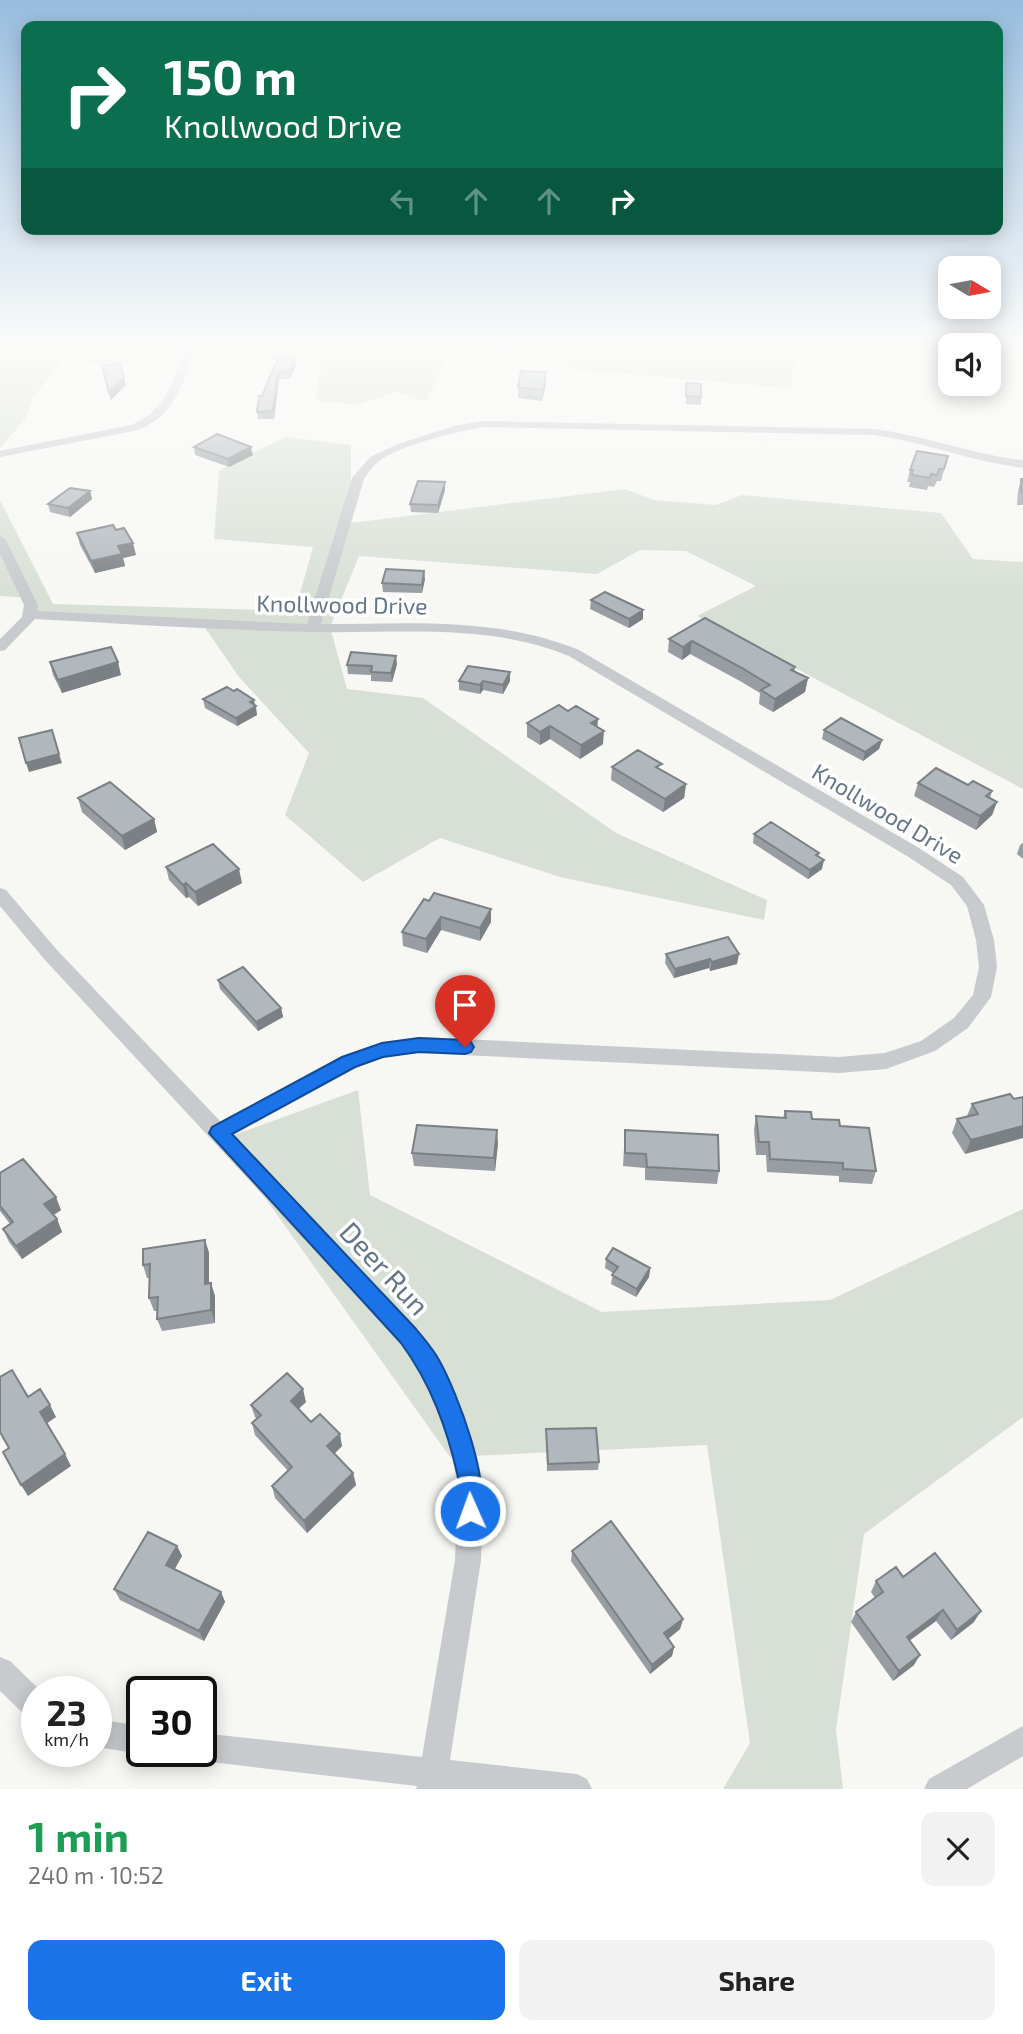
<!DOCTYPE html>
<html lang="en">
<head>
<meta charset="utf-8">
<style>
	body { margin:0; font-family:"Exo 2",sans-serif; background:#f2f2f2; color:#222; height:100vh; display:flex; flex-direction:column; font-size:26px; white-space:nowrap }
	* { box-sizing:border-box; margin:0 }
	p { font-size:23px; color:#767676 }
	.icon { flex:none; width:38px; height:38px; fill:none; stroke:currentColor; stroke-width:2; stroke-linecap:round; stroke-linejoin:round }
	.map { position:relative; height:1789px; overflow:hidden }
	.drawer { display:flex; flex-direction:column; background:#fff; flex:1 }
	.drawer>* { flex:none }
	.hud { position:absolute; left:21px; top:21px; width:982px; height:214px; border-radius:14px; box-shadow:0 4px 18px #0003; background:#0b6e4f; color:#fff; overflow:hidden }
	.needle { width:46px; rotate:100deg }
	.controls { position:absolute; left:938px; top:256px; display:grid; gap:14px }
	.controls a { display:grid; place-items:center; width:63px; height:63px; border-radius:14px; background:#fff; box-shadow:0 4px 18px #0003; font-size:35px }
	.speed { position:absolute; left:21px; top:1676px; display:flex; gap:14px; font-size:35px; font-weight:700; text-align:center }
	.speed>* { display:grid; place-content:center; width:91px; height:91px; border-radius:50%; background:#fff; box-shadow:0 4px 18px #0003; line-height:1 }
	.speed small { font-size:18px; font-weight:400 }
	.speed .limit { border:4px solid #111; border-radius:10px; background:#fff; color:#111 }
	.pin { position:absolute; display:grid; place-items:center; width:60px; height:60px; color:#fff; margin:-72px -30px; border-radius:50% 50% 50% 0; rotate:-45deg; box-shadow:0 0 7px #0007 }
	.pin .icon { rotate:45deg }
	.me { position:absolute; width:77px; margin:-38px; rotate:358deg; stroke-linejoin:round; filter:drop-shadow(0 0 5px #0008) }
	.turn { display:flex; align-items:center; gap:24px; height:147px; padding:0 28px; font-size:32px }
	.turn .icon { width:91px; height:91px; stroke-width:2.5 }
	.turn b { display:block; font-size:49px; line-height:60px }
	.lanes { display:flex; align-items:center; height:66px; padding:0 28px; background:#0003; justify-content:center; gap:35px; direction:ltr }
	.lanes .off { opacity:.35 }
	.round { display:grid; place-items:center; flex:none; width:74px; height:74px; border-radius:14px; background:#f2f2f2 }
	.head { display:flex; align-items:center; justify-content:space-between; height:119px; padding:0 28px }
	h1 { font-size:42px; font-weight:700; line-height:52px; color:#1e9e55 }
	.cta { display:flex; gap:14px; margin-top:auto; padding:14px 28px }
	.cta a { flex:1; height:80px; border-radius:14px; background:#1a73e8; color:#fff; font-size:28px; font-weight:700; line-height:80px; text-align:center }
	.cta a+a { background:#f2f2f2; color:#222 }
	.map>svg:first-child { display:block }
	.green { fill:#d8e0d5 }
	.lines { fill:none; stroke-linecap:round; stroke-linejoin:round }
	.minor { fill:#c7cbce; fill-rule:evenodd }
	.wall { fill:#979da3 }
	.shaded-wall { fill:#7b8084 }
	.building { fill:#b0b7bd; stroke:#7b8084; stroke-width:2 }
	.route { fill:#1a73e8; stroke:#114b97; stroke-width:2 }
	.labels { text-anchor:middle; dominant-baseline:central; stroke-width:7; stroke-linejoin:round; paint-order:stroke }
	.street-label { font-size:23px; fill:#657687; stroke:#fff }
	.near-street-label { font-size:28px; fill:#657687; stroke:#fff }
</style>
</head>
<body>
<div class="map">
<svg width="1023" height="1789" viewBox="0 0 1023 1789">
	<rect width="100%" height="100%" fill="#f7f7f4"/>
	<path class="green" d="M0 349H99L111 358 136 349H950L919 351 899 361 796 355 790 388 568 369V357L450 351 426 402 397 391 357 405 316 400 322 361 177 359 84 365 63 361 33 397 25 419 0 448Z
		M285 437 351 445V523L625 489 654 500 716 505 742 495 941 513 973 559 1023 562V789L697 616 756 586 686 551 640 550 597 574 359 556 330 627 347 689 423 698 616 833 767 900 764 920 560 877 440 838 363 882 285 815 309 753 239 677 201 622 37 612 30 598 0 596V500L53 604 295 611 313 547 214 539 219 470Z
		M358 1090 370 1195 602 1312 830 1300 1023 1209V1417L864 1534 836 1730 843 1789H723L750 1743 707 1445 450 1457 223 1139Z"/>
	<g class="lines">
		<path class="minor" d="M186 349H196C183 383 173 420 134 431L0 457V451L131 425C165 412 173 380 186 349Z
			M483 421 874 429C925 435 972 455 1023 460V468C972 462 925 442 874 435L483 427C456 432 399 445 378 462 373 466 368 473 364 479L321 624C409 624 495 616 579 650L919 848 963 877 984 905 994 940 997 967 991 997 968 1028 935 1051 886 1069 839 1073 419 1053 384 1057 356 1068 233 1135 417 1328 443 1367 473 1442 484 1486 481 1560 450 1760 577 1774 587 1779 592 1789H416L417 1786 201 1761 191 1757 189 1752H201V1733L422 1757 455 1560 458 1486 449 1442 422 1374 401 1344 45 960 0 906V888L6 890 57 950 221 1122 342 1058 382 1042 419 1037 839 1057 885 1053 921 1041 954 1018 973 995 979 967 976 940 967 906 951 885 907 856 569 656C486 622 399 634 312 632 219 630 127 624 35 619L5 650 0 651V639L22 617 24 605 0 554V536L6 540 38 605 37 611 307 624 352 478 370 457 398 444 454 426Z
			M0 1657 10 1661 42 1692H37V1721L27 1717 0 1691Z
			M96 1719 142 1726V1752H148L142 1754 96 1747Z
			M1023 1726V1756L967 1789H924L929 1779Z"/>
	</g>
	<path class="wall" d="M278 358 296 365 290 379H279L274 419H258L257 412Z
		M546 372V384L542 401 518 398V387Z
		M686 383 701 397V405L686 404Z
		M194 447 253 455 229 467 195 455Z
		M948 456 941 481H937L934 487 928 486 927 490 909 487 910 482H907L910 470Z
		M1021 479H1023V505H1017L1018 491Z
		M445 482V490L438 513 411 512 410 504Z
		M90 491 92 499 70 517 50 512 48 504Z
		M116 530 136 555 123 558 125 566 95 573 80 545 77 533Z
		M425 579 422 593 383 592 382 583Z
		M591 600 643 610V619L629 628 590 609Z
		M705 618 795 667V671L808 678 805 692 773 712 759 704 760 693 740 681 690 654 682 660 668 652 669 639Z
		M50 662 121 675 62 693 53 675Z
		M397 664 392 682 371 681V675L348 674 347 665Z
		M459 681H510L503 694 483 690 480 694 459 690Z
		M203 699 256 706 257 715 237 726 205 708Z
		M527 723 598 727 603 744 580 759 550 739 540 745 527 737Z
		M824 730 882 740 879 749 863 761 822 739Z
		M612 767 686 784 684 798 663 812 611 780Z
		M918 783 968 785 992 791 990 798 997 802 992 815 976 830 914 796Z
		M78 798 154 819 157 832 125 850 82 812Z
		M754 834 819 853 818 857 822 869 808 879 753 843Z
		M1023 843V859L1017 854 1020 845Z
		M166 867 242 883 198 906 189 897 186 898 169 880Z
		M429 901 491 909V922L480 941 441 930 427 953 403 946 402 932Z
		M728 937 737 964 710 971 709 968 674 978 665 963 666 954Z
		M218 980 281 1008 283 1017 258 1031 220 989Z
		M1014 1099 965 1154 952 1133 957 1119 967 1116 972 1104Z
		M785 1111 840 1126 876 1171 872 1184 839 1182V1176L767 1172 766 1155H756L754 1130 756 1116 783 1118Z
		M625 1130 719 1171 717 1184 645 1180V1168L623 1166Z
		M498 1143 495 1171 414 1166 412 1153Z
		M0 1173 61 1210 54 1215 57 1219 62 1232 22 1259 9 1242 3 1229 10 1224 0 1211Z
		M205 1240 209 1253V1283L215 1296V1323L162 1331 157 1319V1311H154L149 1298 150 1278H147L143 1265Z
		M606 1259 650 1268 649 1277 636 1297 611 1284 613 1273 605 1268Z
		M306 1402 298 1409 311 1422 342 1446 334 1454 353 1473 356 1485 307 1533 275 1498 272 1486 288 1471 255 1435 252 1423 257 1419 255 1417 251 1405Z
		M546 1429 599 1462 598 1470 547 1471Z
		M177 1546 182 1556 174 1569 221 1592 225 1602 204 1641 120 1600 114 1589Z
		M572 1551 683 1619 680 1629 668 1639 674 1647 672 1656 650 1674 571 1561Z
		M903 1577 974 1622 951 1640 936 1621 910 1640 914 1665 893 1681 851 1622 856 1612 875 1598 871 1592 876 1581Z"/>
	<path class="shaded-wall" d="M295 358 296 365 290 379 289 372Z
		M278 372 279 379 274 419 273 411Z
		M546 372V384L542 401 543 390Z
		M124 377 126 385 111 400 109 393Z
		M251 447 253 455 229 467 228 459Z
		M445 482V490L438 513V505Z
		M90 491 92 499 70 517 68 508Z
		M133 543 136 555 123 558 125 566 95 573 91 561 118 546Z
		M424 571 425 579 422 593V585Z
		M643 610V619L629 628V619Z
		M692 641 690 654 682 660 683 647Z
		M396 656 397 664 392 682 391 673Z
		M118 662 121 675 62 693 58 680Z
		M510 672V681L503 694V685Z
		M808 678 805 692 773 712 775 699Z
		M483 681V690L480 694V685Z
		M254 700 257 715 237 726 236 718 250 702Z
		M598 719 597 733 591 723Z
		M550 726V739L540 745V732Z
		M604 731 603 744 580 759 581 745Z
		M882 740 879 749 863 761 865 752Z
		M59 754 62 763 29 772 26 763Z
		M686 784 684 798 663 812 665 799Z
		M997 802 992 815 976 830 980 816Z
		M154 819 157 832 125 850 122 836Z
		M824 860 822 869 808 879 810 870Z
		M239 869 242 883 198 906 195 892Z
		M186 883 189 897 186 898 183 885Z
		M491 909V922L480 941V928Z
		M441 917V930L427 953 426 939Z
		M739 954 737 964 710 971 712 962Z
		M710 959 709 968 674 978 675 969Z
		M281 1008 283 1017 258 1031 256 1022Z
		M1023 1126V1138L965 1154 971 1140Z
		M497 1130 498 1143 495 1171 494 1158Z
		M56 1197 61 1210 50 1217 44 1204Z
		M57 1219 62 1232 22 1259 16 1246Z
		M205 1240 209 1253V1297L205 1284Z
		M650 1268 649 1277 636 1297 637 1289Z
		M211 1283 215 1296V1323L211 1310Z
		M303 1389 306 1402 294 1413 291 1401Z
		M50 1405 56 1417 46 1424 40 1412Z
		M340 1434 342 1446 330 1458 327 1446Z
		M65 1454 71 1466 28 1496 21 1485Z
		M353 1473 356 1485 307 1533 304 1521Z
		M177 1546 182 1556 171 1576 166 1565Z
		M221 1592 225 1602 204 1641 199 1631Z
		M943 1610 936 1621 901 1647 907 1637Z
		M981 1611 974 1622 951 1640 957 1630Z
		M683 1619 680 1629 662 1644 664 1633Z
		M674 1647 672 1656 650 1674 652 1665Z
		M920 1655 914 1665 893 1681 899 1671Z"/>
	<path class="building" d="M278 358H295L289 372H278L273 411 257 412 259 396H262Z
		M120 363 124 377 109 393 102 366Z
		M521 371 546 372 543 390 518 387Z
		M686 383 701 384V397L686 396Z
		M217 434 251 447 228 459 194 447Z
		M917 451 948 456 944 469H939L937 475 931 474 930 478 912 475 913 470H910Z
		M1021 479H1023V493L1021 492Z
		M418 481 445 482 438 505 410 504Z
		M70 488 90 491 68 508 48 504Z
		M113 525 116 530 124 528 133 543 118 546 122 554 91 561 77 533Z
		M386 569 424 571 422 585 382 583Z
		M605 592 643 610 629 619 591 600Z
		M705 618 795 667 791 670 808 678 775 699 761 690 770 685 742 668 692 641 683 647 669 639Z
		M111 647 118 662 58 680 50 662Z
		M351 652 396 656 391 673 371 672 372 666 347 665Z
		M468 666 510 672 503 685 483 681 480 685 459 681Z
		M227 687 234 691 237 689 254 700 250 702 256 706 236 718 203 699Z
		M559 705 568 711 576 706 598 719 591 723 604 731 581 745 550 726 540 732 527 723Z
		M841 718 882 740 865 752 824 730Z
		M52 730 59 754 26 763 19 738Z
		M638 750 662 764 656 767 686 784 665 799 612 767Z
		M936 768 968 785 973 781 992 791 986 796 997 802 980 816 918 783Z
		M110 782 154 819 122 836 78 798Z
		M771 822 819 853 816 855 824 860 810 870 754 834Z
		M213 844 239 869 195 892 186 883 183 885 166 867Z
		M434 893 491 909 480 928 441 917 426 939 402 932 424 899 429 901Z
		M728 937 739 954 712 962 710 959 675 969 666 954Z
		M243 967 281 1008 256 1022 218 980Z
		M1010 1094 1014 1099 1023 1097V1126L971 1140 957 1119 978 1114 972 1104Z
		M785 1111 811 1112 812 1119 839 1120 840 1126 869 1128 876 1171 843 1169V1163L770 1159 769 1142H759L756 1116 786 1118Z
		M417 1125 497 1130 494 1158 412 1153Z
		M625 1130 718 1135 719 1171 647 1167 646 1154 625 1153Z
		M23 1159 56 1197 44 1204 57 1219 16 1246 3 1229 13 1222 0 1206V1173Z
		M205 1240V1284L211 1283V1310L157 1319 158 1297 149 1298 150 1264 143 1265V1249Z
		M613 1248 650 1268 637 1289 612 1275 618 1267 606 1259Z
		M12 1370 28 1397 40 1389 50 1405 40 1412 65 1454 21 1485 3 1452 9 1448 0 1432V1377Z
		M287 1373 303 1389 291 1401 311 1422 320 1414 340 1434 327 1446 353 1473 304 1521 272 1486 292 1467 252 1423 261 1415 251 1405Z
		M596 1428 599 1462 548 1464 546 1429Z
		M611 1521 683 1619 664 1633 674 1647 652 1665 572 1551Z
		M148 1532 177 1546 166 1565 221 1592 199 1631 114 1589Z
		M935 1553 981 1611 957 1630 943 1610 907 1637 920 1655 899 1671 856 1612 883 1592 876 1581 896 1567 903 1577Z"/>
	<linearGradient id="sky" x2="0" y2="1"><stop stop-color="#98bdde"/><stop offset="0.58" stop-color="#fbfbfa"/><stop offset="1" stop-color="#fbfbfa" stop-opacity="0"/></linearGradient>
	<rect width="1023" height="599" fill="url(#sky)"/>
	<path class="route" d="M419 1038 465 1040 471 1042 474 1047 471 1052 465 1054 419 1052 383 1057 355 1067 232 1134 416 1329C424 1339 433 1349 439 1360 457 1392 493 1485 478 1519L470 1523 462 1519C456 1506 461 1491 458 1477 447 1428 431 1384 401 1343L209 1133 212 1127 342 1057 382 1043Z"/>
	<g class="labels">
		<g class="street-label">
			<text transform="translate(342 604) rotate(1)">Knollwood Drive</text>
			<text transform="translate(888 813) rotate(31)">Knollwood Drive</text>
		</g>
		<g class="near-street-label">
			<text transform="translate(385 1268) rotate(47)">Deer Run</text>
		</g>
	</g>
</svg>
<div class="controls">
<a><svg class="needle" viewBox="-14 -14 28 28"><path d="M0-13l5 13h-10z" fill="#e53935"/><path d="M0 13l5-13h-10z" fill="#767676"/></svg></a>
<a><svg class="icon" aria-label="sound" viewBox="0 0 24 24"><path d="M4 9h4l5-4v14l-5-4H4zM17 9q2 3 0 6"/></svg></a>
</div>
<div class="speed"><div>23<small>km/h</small></div><div class="limit">30</div></div>
<div class="pin" style="left:465px;top:1047px;background:#d93025"><svg class="icon" aria-label="arrive" viewBox="0 0 24 24"><path d="M6 21V4h12l-3 4 3 4H6"/></svg></div>
<svg class="me" style="left:470px;top:1511px" viewBox="-20 -20 40 40"><circle r="17" fill="#1a73e8" stroke="#fff" stroke-width="3"/><path d="M0-11L8 9 0 5-8 9z" fill="#fff"/></svg>
<div class="hud">
<div class="turn"><svg class="icon" aria-label="right" viewBox="0 0 24 24"><path d="M7 20v-9h11M14 6l5 5-5 5"/></svg><div><b>150 m</b>Knollwood Drive</div></div>
<div class="lanes"><svg class="icon off" aria-label="left" viewBox="0 0 24 24"><path d="M17 20v-9H6M10 6l-5 5 5 5"/></svg><svg class="icon off" aria-label="ahead" viewBox="0 0 24 24"><path d="M12 20V5M6 11l6-6 6 6"/></svg><svg class="icon off" aria-label="ahead" viewBox="0 0 24 24"><path d="M12 20V5M6 11l6-6 6 6"/></svg><svg class="icon" aria-label="right" viewBox="0 0 24 24"><path d="M7 20v-9h11M14 6l5 5-5 5"/></svg></div>
</div>
</div>
<section class="drawer">
<div class="head"><div><h1>1 min</h1><p>240 m · 10:52</p></div><a class="round"><svg class="icon" aria-label="close" viewBox="0 0 24 24"><path d="M6 6l12 12M18 6L6 18"/></svg></a></div>
<div class="cta"><a>Exit</a><a>Share</a></div>
</section>
</body>
</html>
